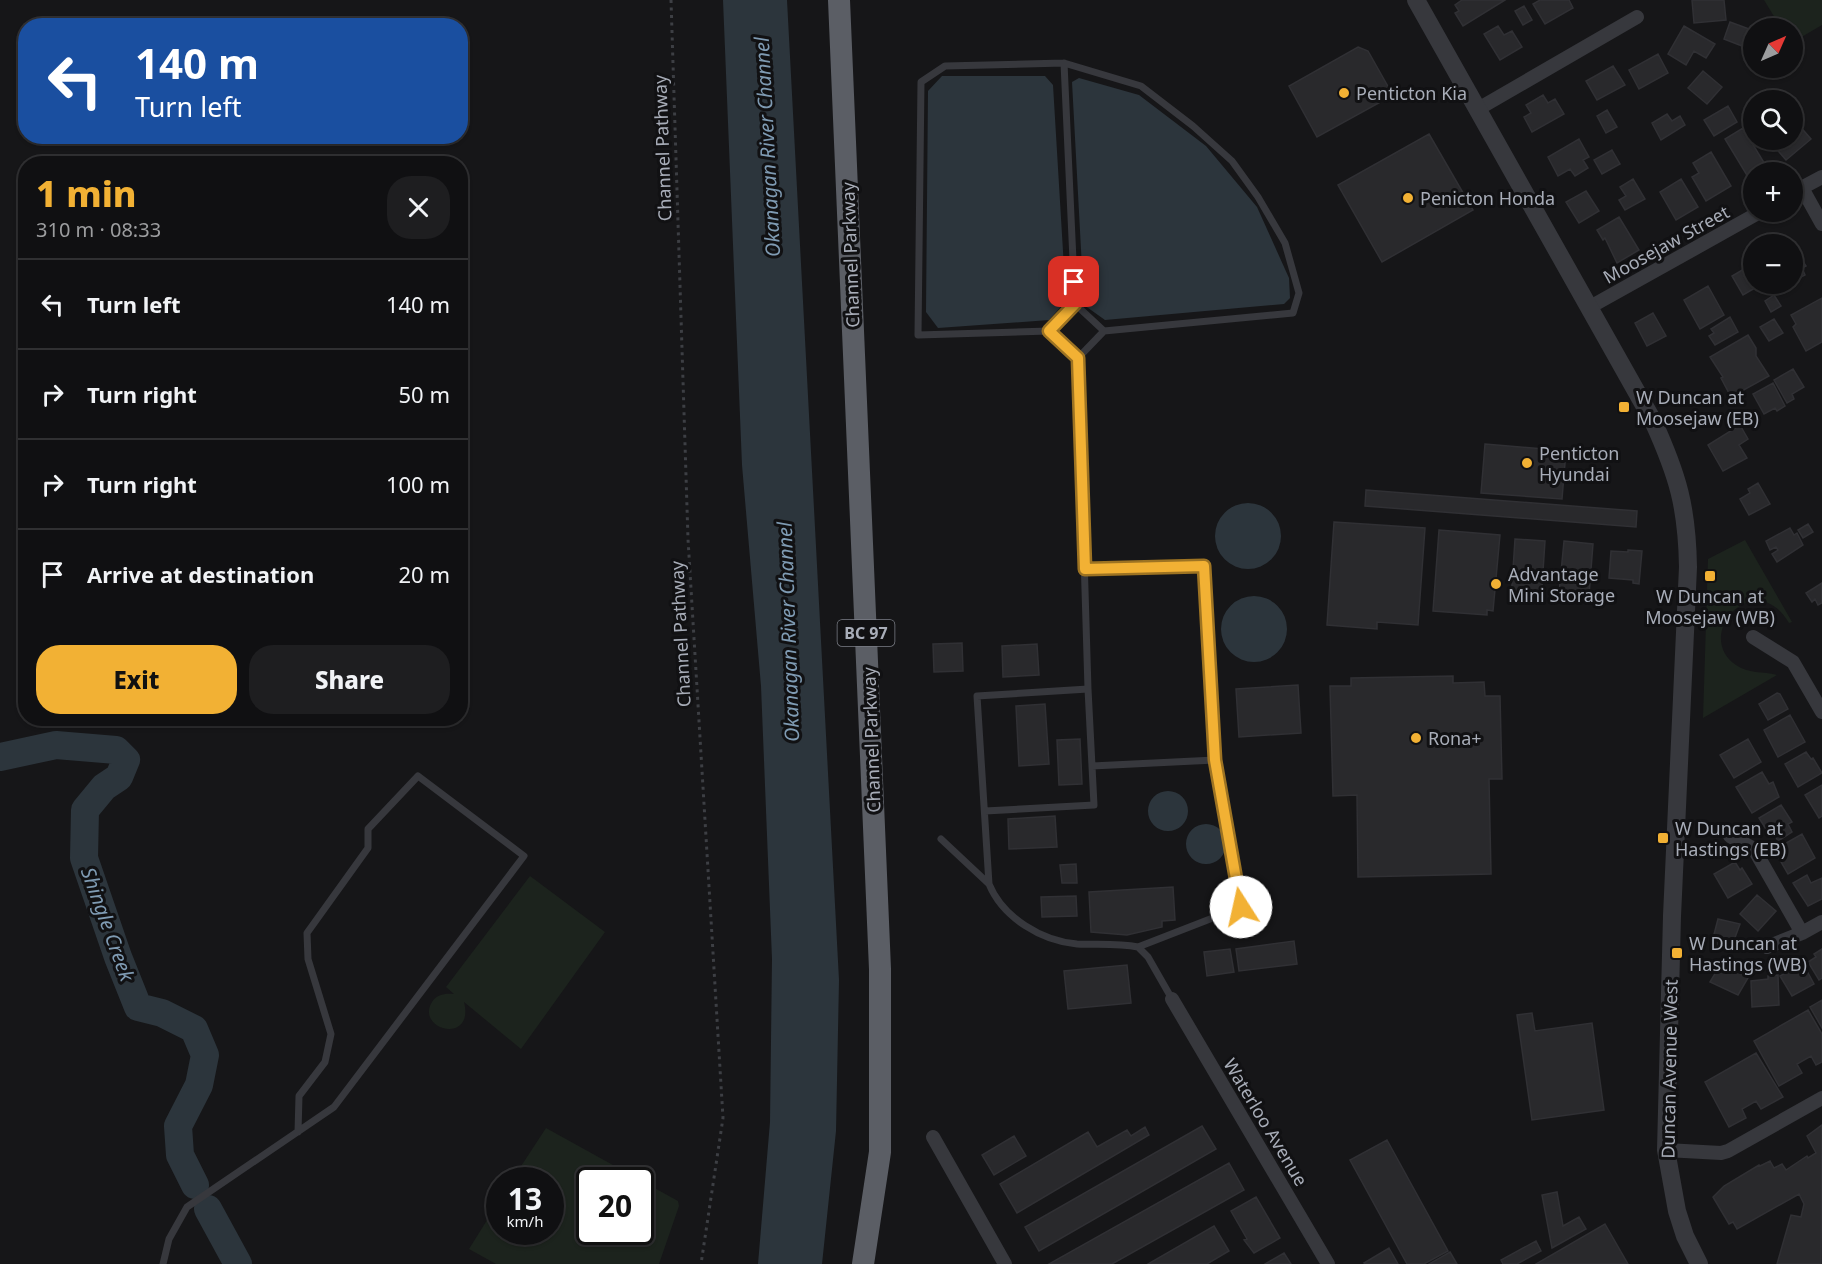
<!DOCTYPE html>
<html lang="en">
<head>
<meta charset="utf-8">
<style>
	body { margin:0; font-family:"Noto Sans",sans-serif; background:#1e1e20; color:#f1f3f6; height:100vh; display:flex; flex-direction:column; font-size:22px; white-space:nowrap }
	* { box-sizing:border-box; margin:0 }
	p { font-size:20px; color:#9c9d9f }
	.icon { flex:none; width:33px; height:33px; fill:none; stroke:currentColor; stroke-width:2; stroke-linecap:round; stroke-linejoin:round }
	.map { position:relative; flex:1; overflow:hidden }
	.drawer { position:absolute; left:18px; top:156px; width:450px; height:570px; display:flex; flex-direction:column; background:#101012; border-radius:24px; box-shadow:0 2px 4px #0004,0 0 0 2px #303032 }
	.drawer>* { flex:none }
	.top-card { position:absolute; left:18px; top:18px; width:450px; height:126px; border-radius:24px; box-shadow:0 2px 4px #0004,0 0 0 2px #303032; background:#1a4fa0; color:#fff; overflow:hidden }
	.needle { width:39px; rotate:45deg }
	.fabs { position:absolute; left:1743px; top:18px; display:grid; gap:12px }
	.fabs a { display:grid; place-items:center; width:60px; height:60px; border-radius:50%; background:#101012; box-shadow:0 2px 4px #0004,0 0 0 2px #303032; font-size:30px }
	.speed { position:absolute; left:486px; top:1167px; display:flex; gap:12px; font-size:30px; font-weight:700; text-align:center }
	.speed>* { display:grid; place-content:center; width:78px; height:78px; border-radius:50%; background:#101012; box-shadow:0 2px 4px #0004,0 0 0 2px #303032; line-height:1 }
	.speed small { font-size:15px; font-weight:400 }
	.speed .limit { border:3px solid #111; border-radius:9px; background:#fff; color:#111 }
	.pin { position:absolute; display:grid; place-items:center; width:51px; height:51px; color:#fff; margin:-26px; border-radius:12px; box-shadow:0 3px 9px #0006 }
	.me { position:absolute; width:66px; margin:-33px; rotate:350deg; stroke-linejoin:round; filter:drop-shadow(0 0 4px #0008) }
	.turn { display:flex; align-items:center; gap:21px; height:126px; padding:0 18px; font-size:27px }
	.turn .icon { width:78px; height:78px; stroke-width:2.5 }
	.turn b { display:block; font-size:42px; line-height:51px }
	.round { display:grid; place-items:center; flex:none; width:63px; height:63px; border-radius:24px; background:#1e1e20 }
	.head { display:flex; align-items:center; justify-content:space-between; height:102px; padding:0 18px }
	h1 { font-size:36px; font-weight:800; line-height:45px; color:#f2b134 }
	.action { display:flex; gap:12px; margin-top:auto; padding:12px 18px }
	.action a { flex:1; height:69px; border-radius:24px; background:#f2b134; color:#111; font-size:24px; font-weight:800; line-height:69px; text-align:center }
	.action a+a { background:#1e1e20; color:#f1f3f6 }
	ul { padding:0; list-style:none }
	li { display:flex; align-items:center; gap:18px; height:90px; padding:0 18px; border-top:2px solid #303032 }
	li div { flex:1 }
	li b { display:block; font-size:22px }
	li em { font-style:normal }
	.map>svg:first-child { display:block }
	.green { fill:#1c231d; fill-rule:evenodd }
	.water { fill:#2c353c }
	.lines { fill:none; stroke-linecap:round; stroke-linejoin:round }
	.river { stroke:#2c353c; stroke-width:28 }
	.building { fill:#29292c; stroke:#303034; stroke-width:1.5 }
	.path { stroke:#3d3f44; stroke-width:3; stroke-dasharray:3 4.5; stroke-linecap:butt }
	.service { stroke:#37383d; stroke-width:7 }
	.minor { stroke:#37383d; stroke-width:14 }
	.tertiary { stroke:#37383d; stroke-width:18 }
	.trunk { stroke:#5b5e65; stroke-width:22 }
	.route-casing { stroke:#9d7322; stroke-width:15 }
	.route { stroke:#f2b134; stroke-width:10 }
	.poi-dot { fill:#f2b134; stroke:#111113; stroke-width:2 }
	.labels { text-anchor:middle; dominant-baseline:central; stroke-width:6; stroke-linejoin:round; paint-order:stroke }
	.shield { fill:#111113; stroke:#7b7e86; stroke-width:1.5 }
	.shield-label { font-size:16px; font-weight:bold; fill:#a8adb8 }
	.poi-label { font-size:18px; fill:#a8adb8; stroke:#111113; text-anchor:start }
	.street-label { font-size:18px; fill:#a8adb8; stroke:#111113 }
	.water-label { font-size:20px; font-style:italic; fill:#7f9bb3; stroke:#111113 }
</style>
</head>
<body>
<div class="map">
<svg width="1822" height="1264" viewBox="0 0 1822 1264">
	<rect width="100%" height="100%" fill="#161618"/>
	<path class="green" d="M1764 0H1822V25L1793 42 1792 28H1781Z
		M1745 540 1792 622 1789 623C1755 565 1692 635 1736 665 1748 674 1763 671 1777 675L1703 718 1708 559Z
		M530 876 605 932 521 1049 464 1002C475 1045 415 1030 432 1002 437 994 446 993 454 994L446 987Z
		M546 1128 678 1201 679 1206 659 1264H496L469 1249 499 1201 500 1232H550V1180H512ZM590 1180H640V1232H590Z"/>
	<path class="water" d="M723 0H787L839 980 836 1131 822 1264H758L770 1122 772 959 761 686 742 465Z
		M942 76H1045L1053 85 1066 301 1049 320 938 328 926 312 928 91Z
		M1079 78 1139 95 1206 146 1257 207 1289 278 1290 298 1284 304 1105 320 1084 305 1072 82Z
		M1215 536a33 33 0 1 1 66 0a33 33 0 1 1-66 0Z
		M1221 629a33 33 0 1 1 66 0a33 33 0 1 1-66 0Z
		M1148 811a20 20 0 1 1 40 0a20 20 0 1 1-40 0Z
		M1186 844a20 20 0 1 1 40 0a20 20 0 1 1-40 0Z"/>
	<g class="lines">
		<path class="river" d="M0 757 56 745 116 750 126 760 119 777 104 787 85 810 84 858 118 957 138 1007 162 1013 194 1029 205 1055 199 1085 178 1126 180 1155 195 1185
			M208 1209 238 1264"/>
	</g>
	<path class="building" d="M1505 0 1463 26 1455 13 1459 11 1455 5 1462 0Z
		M1540 0H1569L1573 8 1545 24 1533 4Z
		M1692 0H1724L1726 20 1694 23Z
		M1524 6 1532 20 1523 25 1515 11Z
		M1730 22 1749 29 1742 46 1724 39Z
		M1498 26 1504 35 1512 31 1522 47 1500 60 1484 34Z
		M1684 26 1715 44 1706 58 1694 51 1686 65 1668 54Z
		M1358 47 1368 51 1390 90 1386 99 1317 137 1289 86Z
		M1658 54 1668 73 1639 89 1629 70Z
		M1613 66 1625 85 1597 100 1586 81Z
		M1703 71 1722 87 1707 104 1688 88Z
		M1543 95 1548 103 1555 99 1564 114 1532 132 1524 117 1531 113 1526 105Z
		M1728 106 1737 122 1714 136 1704 120Z
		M1607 110 1617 127 1606 133 1597 116Z
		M1667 114 1672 121 1680 116 1685 125 1661 140 1652 123Z
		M1793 124 1795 127 1798 124 1811 139 1786 160 1773 145 1780 140H1792Z
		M1743 128 1766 166 1748 177 1725 139Z
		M1429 134 1473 210 1382 262 1338 185Z
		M1579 139 1589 157 1583 160 1588 168 1575 176 1570 169 1558 176 1548 157Z
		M1612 150 1620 164 1602 174 1594 160Z
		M1711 152 1731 186 1706 201 1692 177 1699 173 1693 163Z
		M1633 179 1645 199 1625 210 1619 200 1626 196 1620 187Z
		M1681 179 1698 207 1676 220 1660 192Z
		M1586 191 1599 211 1579 223 1566 202Z
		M1619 217 1639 250 1617 263 1605 238 1603 240 1597 230Z
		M1792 253 1798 262 1802 260 1806 266 1802 268 1805 275 1792 282Z
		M1754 263V284H1762L1743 295 1732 276Z
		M1708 286 1724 315 1700 329 1684 300Z
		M1774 295 1781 306 1771 312 1765 301Z
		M1822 298V342L1806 351 1793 327 1796 324 1791 315Z
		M1653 313 1666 336 1647 346 1635 323Z
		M1730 317 1738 332 1715 345 1709 336 1714 333 1711 329Z
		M1774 319 1783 333 1769 341 1760 327Z
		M1748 335 1756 348V356L1769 376 1731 397 1721 378 1723 377 1710 357Z
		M1793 369 1804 387 1792 394 1794 399 1787 403 1774 380Z
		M1773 383 1785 406 1777 411 1775 408 1764 414 1753 394Z
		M1740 425 1748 439 1739 445 1747 458 1723 471 1708 445Z
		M1485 444 1566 451 1562 499 1481 493Z
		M1758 483 1770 504 1749 515 1740 499 1750 493 1748 489Z
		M1366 490 1637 511 1636 527 1365 506Z
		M1334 522 1425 528 1418 625 1377 622V629L1327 625Z
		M1808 524 1813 532 1803 538 1798 530Z
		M1790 528 1794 535 1797 533 1803 545 1777 562 1772 554 1778 550 1776 547 1770 550 1766 541Z
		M1439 530 1500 535 1493 611 1487 610V615L1433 611Z
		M1515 539 1545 541 1541 602 1511 600Z
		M1564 541 1593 544 1589 595 1559 593Z
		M1628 550 1642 551 1639 584 1633 583V580L1609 578 1611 551 1628 552Z
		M1822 583V603L1818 605 1815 599 1812 602 1806 593Z
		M962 643 963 671 934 672 933 644Z
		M1037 644 1039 675 1003 677 1002 646Z
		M1453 676V683L1484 682 1485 696H1500L1502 779H1489L1491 874 1358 877 1357 795 1333 796 1330 686H1351V678Z
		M1298 685 1301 733 1239 737 1236 689Z
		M1777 693 1780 694 1788 709 1768 720 1759 704Z
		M1045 704 1049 764 1019 766 1016 706Z
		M1790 715 1805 742 1778 757 1764 730Z
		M1080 739 1082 784 1059 785 1057 740Z
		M1748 739 1761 762 1734 778 1720 755Z
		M1806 752 1811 759 1813 758 1822 773 1798 787 1785 764Z
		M1762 772 1769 784 1773 782 1779 797 1752 813 1736 787Z
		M1822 785V816L1819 818 1805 795Z
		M1781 805 1792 822 1788 824 1792 832 1778 841 1773 832 1769 834 1759 818Z
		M1055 816 1057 847 1009 849 1008 819Z
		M1802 834 1815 858 1788 874 1774 850Z
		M1735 862 1740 870 1742 868 1752 884 1728 898 1714 874Z
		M1076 864 1077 883H1062L1060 865Z
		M1807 875 1811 883 1822 878V899L1808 906 1793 883Z
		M1173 887 1175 920 1162 921V927L1127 935 1091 932 1089 892Z
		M1757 895 1776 911 1758 931 1740 914Z
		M1076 896 1077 916 1042 917 1041 897Z
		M1718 919 1740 924 1730 951 1711 946Z
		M1294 941 1297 964 1239 971 1236 949Z
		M1230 949 1234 972 1207 976 1204 952Z
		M1822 949V978L1819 980 1808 962 1816 957 1814 954Z
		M1725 957 1752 971 1738 995 1710 982Z
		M1801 960 1814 984 1792 996 1780 976 1789 971 1787 967Z
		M1127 965 1131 1003 1068 1009 1064 971Z
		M1778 975 1779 1005 1752 1007 1751 981 1768 979V976Z
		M1822 1000V1028L1810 1007Z
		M1808 1010 1822 1034V1062L1816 1065 1811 1056 1797 1064 1802 1073 1779 1086 1754 1041Z
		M1532 1013 1535 1031 1592 1023 1604 1110 1532 1120 1517 1015Z
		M1756 1053 1783 1097 1761 1109 1756 1101 1742 1109 1746 1118 1729 1127 1705 1082Z
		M1822 1125 1821 1264H1777L1791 1215 1801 1217 1804 1204 1799 1194 1737 1229 1733 1222 1729 1224 1713 1197 1724 1186 1759 1165 1760 1166 1770 1161 1774 1168 1782 1164 1786 1170 1807 1156 1808 1158 1816 1153 1807 1136Z
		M1202 1126 1216 1149 1039 1251 1025 1227Z
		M1145 1127 1149 1135 1017 1213 1000 1184 1088 1132 1097 1147 1127 1130 1131 1136Z
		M1014 1136 1026 1156 994 1175 982 1155Z
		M1387 1140 1448 1251 1424 1264H1407L1350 1160Z
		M1229 1163 1244 1190 1112 1264H1049Z
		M1557 1192 1563 1226 1579 1217 1586 1229 1552 1248 1542 1195Z
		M1256 1197 1280 1238 1254 1253 1244 1240 1247 1239 1231 1211Z
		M1605 1224 1628 1264H1536Z
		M1214 1226 1229 1251 1207 1264H1148Z
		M1536 1241 1541 1251 1517 1264H1503L1501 1260Z
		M1389 1248 1398 1264H1365L1364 1263Z
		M1450 1252 1457 1264H1429Z
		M1284 1253 1291 1264H1265Z"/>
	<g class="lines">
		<path class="path" d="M671 0 688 539 723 1118 701 1264"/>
		<path class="service" d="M1064 63 945 66 921 82 918 335 1049 331 1075 304
			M1049 331 1078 358
			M1104 331 1075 304 1064 63 1141 86 1193 126 1232 161 1258 197 1285 243 1299 293 1293 313 1104 331 1078 358 1088 689 977 696 989 884C1003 918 1042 941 1077 944 1097 945 1118 943 1138 947L1148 957 1172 999
			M1085 569 1204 566 1215 760 1241 907 1138 947
			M1092 766 1215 760
			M985 811 1094 805 1088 689
			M941 839 989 884
			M163 1264 169 1239 187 1207 334 1107 524 856 418 776 368 829V848L307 933 308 959 331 1034 325 1062 299 1096 298 1132"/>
		<path class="minor" d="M1478 109 1637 17
			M1802 188 1822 224
			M1792 193 1822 177
			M1590 307 1760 212
			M1753 637 1793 662 1822 712
			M1730 836 1754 849 1802 933
			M1767 947 1802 933 1822 922
			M1172 999 1328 1264
			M933 1137 1005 1264
			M1666 1150 1721 1153 1728 1151 1822 1098"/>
		<path class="tertiary" d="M1416 0 1653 421C1678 476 1687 507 1688 567L1672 916 1666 1150 1677 1211 1685 1236 1699 1264"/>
		<path class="trunk" d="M839 0 880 969V1152L863 1264"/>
	</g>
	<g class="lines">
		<g class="route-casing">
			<path id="route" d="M1074 282 1075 304 1049 331 1078 358 1085 569 1204 566 1215 760 1241 907"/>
		</g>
		<use href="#route" class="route"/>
	</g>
	<g class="poi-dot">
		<circle cx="1344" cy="93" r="6"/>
		<circle cx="1408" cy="198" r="6"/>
		<rect x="1618" y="401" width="12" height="12" rx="3"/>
		<circle cx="1527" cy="463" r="6"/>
		<rect x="1704" y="570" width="12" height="12" rx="3"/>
		<circle cx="1496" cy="584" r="6"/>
		<circle cx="1416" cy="738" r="6"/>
		<rect x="1657" y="832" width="12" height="12" rx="3"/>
		<rect x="1671" y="947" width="12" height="12" rx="3"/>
	</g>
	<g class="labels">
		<rect class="shield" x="837.5" y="620" width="57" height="26" rx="4.5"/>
		<g class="shield-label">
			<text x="866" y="633">BC 97</text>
		</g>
		<g class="poi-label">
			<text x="1356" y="93">Penticton Kia</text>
			<text x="1420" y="198">Penicton Honda</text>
			<text x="1636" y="397">W Duncan at<tspan x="1636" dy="21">Moosejaw (EB)</tspan></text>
			<text x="1539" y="453">Penticton<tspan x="1539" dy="21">Hyundai</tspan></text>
			<text x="1508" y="574">Advantage<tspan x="1508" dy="21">Mini Storage</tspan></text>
			<text x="1710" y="596" text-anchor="middle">W Duncan at<tspan x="1710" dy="21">Moosejaw (WB)</tspan></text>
			<text x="1428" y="738">Rona+</text>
			<text x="1675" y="828">W Duncan at<tspan x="1675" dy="21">Hastings (EB)</tspan></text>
			<text x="1689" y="943">W Duncan at<tspan x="1689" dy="21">Hastings (WB)</tspan></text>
		</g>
		<g class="street-label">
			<text transform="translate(662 148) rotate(-92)">Channel Pathway</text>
			<text transform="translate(1666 244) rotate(-29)">Moosejaw Street</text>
			<text transform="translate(850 255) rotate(-92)">Channel Parkway</text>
			<text transform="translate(680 634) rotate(-93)">Channel Pathway</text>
			<text transform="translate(871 740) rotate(-92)">Channel Parkway</text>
			<text transform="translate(1669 1069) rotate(-89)">Duncan Avenue West</text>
			<text transform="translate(1266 1122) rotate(59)">Waterloo Avenue</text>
		</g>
		<g class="water-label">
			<text transform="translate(767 147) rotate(-93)">Okanagan River Channel</text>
			<text transform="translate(788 632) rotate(-92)">Okanagan River Channel</text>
			<text transform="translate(108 924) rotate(70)">Shingle Creek</text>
		</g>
	</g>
</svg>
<div class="fabs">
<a><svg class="needle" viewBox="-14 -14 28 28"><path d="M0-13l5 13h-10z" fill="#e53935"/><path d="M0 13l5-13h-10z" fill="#9c9d9f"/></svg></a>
<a><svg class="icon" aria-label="search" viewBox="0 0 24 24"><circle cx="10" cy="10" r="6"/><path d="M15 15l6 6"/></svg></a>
<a>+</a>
<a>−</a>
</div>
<div class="speed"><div>13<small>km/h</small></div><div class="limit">20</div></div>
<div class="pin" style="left:1074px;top:282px;background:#d93025"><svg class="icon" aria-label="arrive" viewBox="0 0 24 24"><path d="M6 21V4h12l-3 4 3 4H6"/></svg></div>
<svg class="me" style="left:1241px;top:907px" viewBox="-20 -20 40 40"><circle r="19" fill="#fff"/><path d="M0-13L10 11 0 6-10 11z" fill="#f2b134"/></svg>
<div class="top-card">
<div class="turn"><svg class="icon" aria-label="left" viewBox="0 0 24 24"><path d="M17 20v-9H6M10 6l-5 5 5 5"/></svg><div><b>140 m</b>Turn left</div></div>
</div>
<section class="drawer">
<div class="head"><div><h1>1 min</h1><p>310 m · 08:33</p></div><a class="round"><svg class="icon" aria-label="close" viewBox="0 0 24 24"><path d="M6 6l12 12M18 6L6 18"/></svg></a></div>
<ul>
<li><svg class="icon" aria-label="left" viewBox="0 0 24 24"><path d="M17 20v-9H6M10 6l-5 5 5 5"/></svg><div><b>Turn left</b></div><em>140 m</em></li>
<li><svg class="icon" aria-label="right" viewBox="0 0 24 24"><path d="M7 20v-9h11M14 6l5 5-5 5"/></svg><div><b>Turn right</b></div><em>50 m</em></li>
<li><svg class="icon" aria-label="right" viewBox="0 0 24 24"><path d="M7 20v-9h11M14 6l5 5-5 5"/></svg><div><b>Turn right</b></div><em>100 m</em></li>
<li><svg class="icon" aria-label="arrive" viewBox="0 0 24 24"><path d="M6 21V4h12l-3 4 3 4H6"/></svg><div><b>Arrive at destination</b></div><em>20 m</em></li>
</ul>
<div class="action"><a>Exit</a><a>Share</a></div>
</section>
</div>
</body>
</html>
